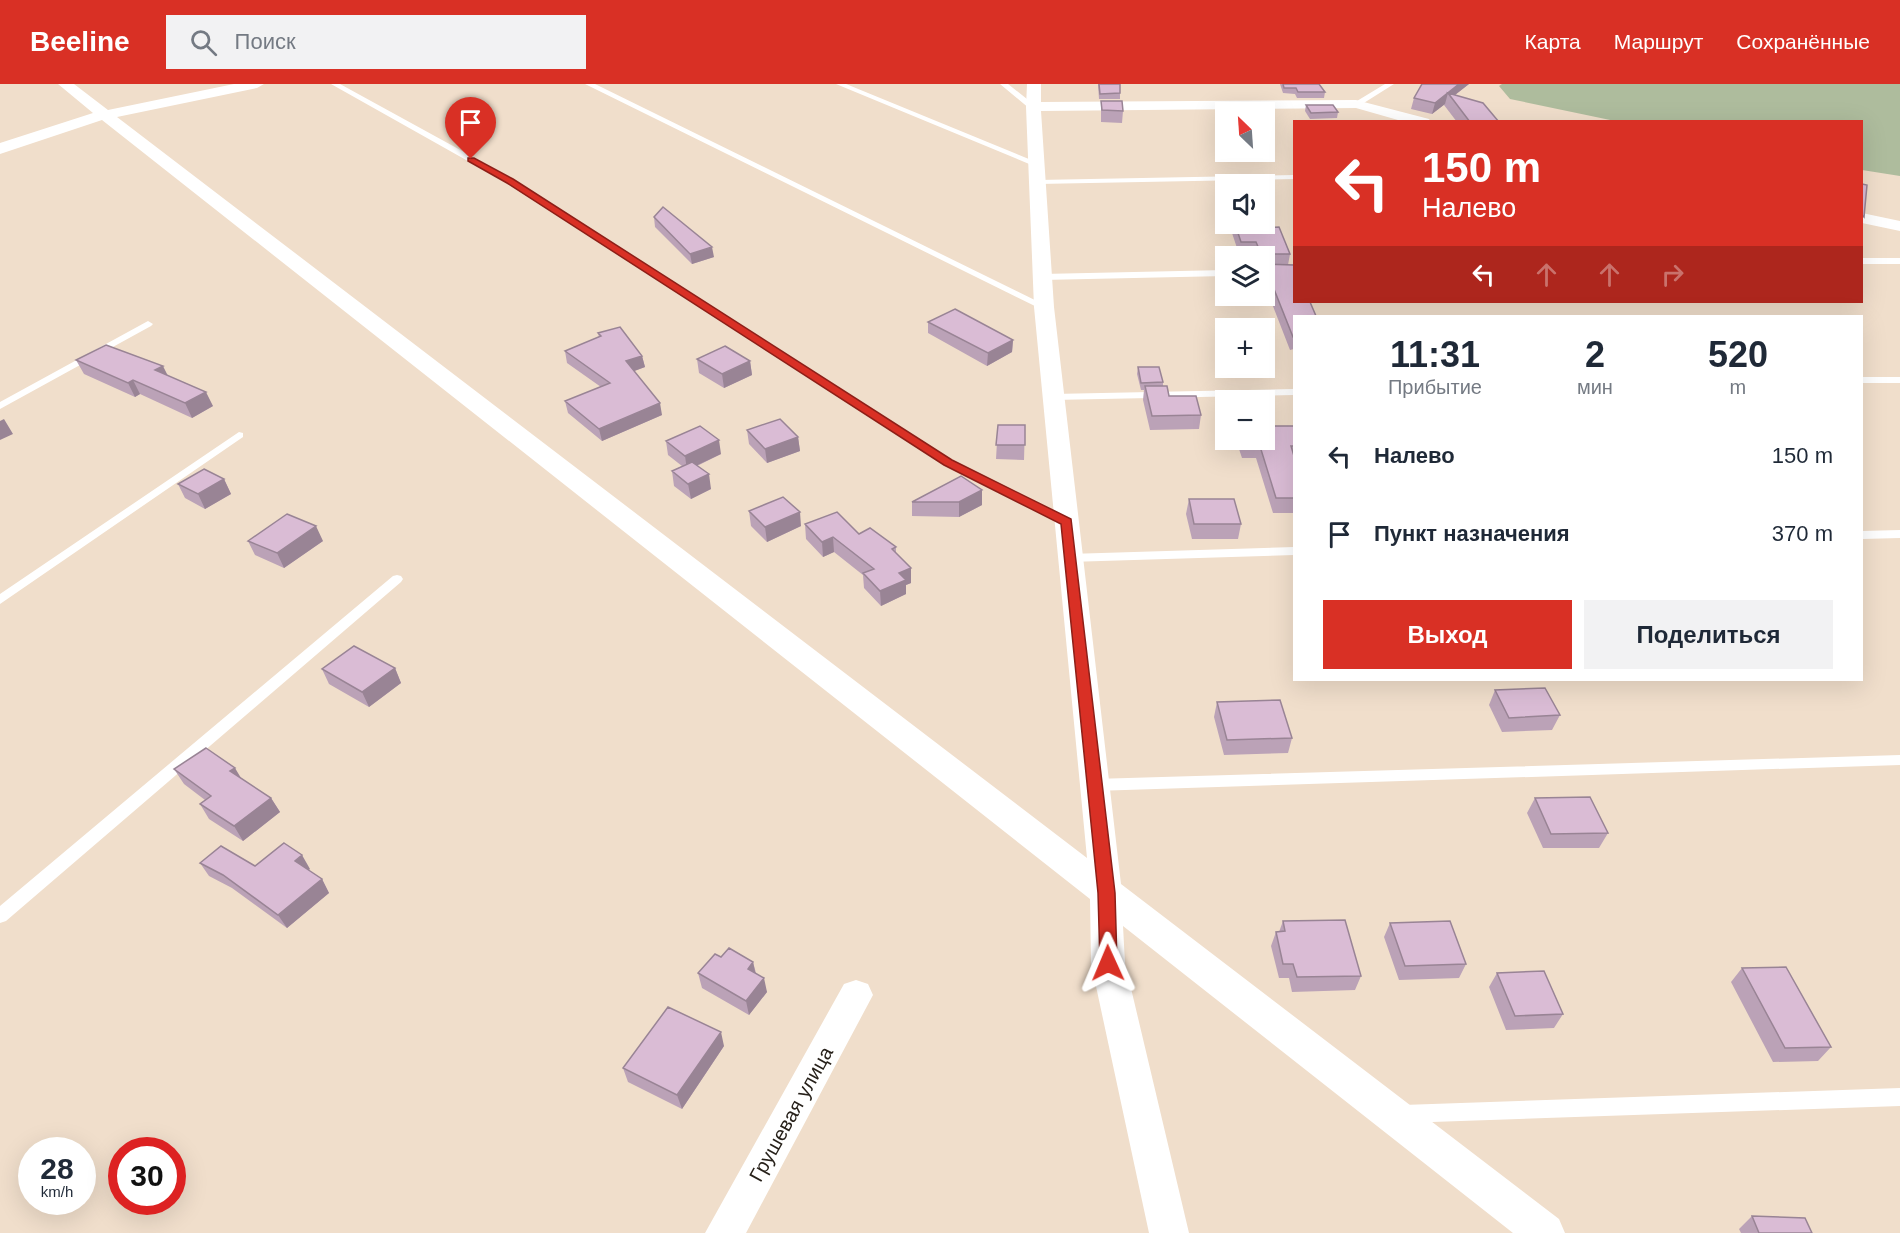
<!DOCTYPE html>
<html lang="ru">
<head>
<meta charset="utf-8">
<style>
	body { margin:0; font-family:Arial,sans-serif; background:#f2f2f3; color:#1f2937; height:100vh; display:flex; flex-direction:column; font-size:22px; white-space:nowrap }
	* { box-sizing:border-box; margin:0 }
	p { font-size:20px; color:#747a83 }
	.icon { flex:none; width:33px; height:33px; fill:none; stroke:currentColor; stroke-width:2; stroke-linecap:round; stroke-linejoin:round }
	.map { position:relative; flex:1; overflow:hidden }
	.side { position:absolute; left:1293px; top:231px; width:570px; height:366px; display:flex; flex-direction:column; background:#fff; border-radius:0px; box-shadow:0 6px 24px #0002 }
	.side>* { flex:none }
	.banner { position:absolute; left:1293px; top:36px; width:570px; height:183px; border-radius:0px; box-shadow:0 6px 24px #0002; background:#d93025; color:#fff; overflow:hidden }
	.needle { width:39px; rotate:335deg }
	.buttons { position:absolute; left:1215px; top:18px; display:grid; gap:12px }
	.buttons a { display:grid; place-items:center; width:60px; height:60px; border-radius:0px; background:#fff; box-shadow:0 6px 24px #0002; font-size:30px }
	.speed { position:absolute; left:18px; top:1053px; display:flex; gap:12px; font-size:30px; font-weight:700; text-align:center }
	.speed>* { display:grid; place-content:center; width:78px; height:78px; border-radius:50%; background:#fff; box-shadow:0 6px 24px #0002; line-height:1 }
	.speed small { font-size:15px; font-weight:400 }
	.speed .limit { border:9px solid #d22; background:#fff; color:#111 }
	.pin { position:absolute; display:grid; place-items:center; width:51px; height:51px; color:#fff; margin:-62px -26px; border-radius:50% 50% 50% 0; rotate:-45deg; box-shadow:0 0 6px #0007 }
	.pin .icon { rotate:45deg }
	.me { position:absolute; width:66px; margin:-33px; rotate:359deg; stroke-linejoin:round; filter:drop-shadow(0 0 4px #0008) }
	.turn { display:flex; align-items:center; gap:21px; height:126px; padding:0 30px; font-size:27px }
	.turn .icon { width:78px; height:78px; stroke-width:2.5 }
	.turn b { display:block; font-size:42px; line-height:51px }
	.lanes { display:flex; align-items:center; height:57px; padding:0 30px; background:#0003; justify-content:center; gap:30px; direction:ltr }
	.lanes .off { opacity:.35 }
	.eta { display:flex; justify-content:space-evenly; align-items:center; height:102px; text-align:center }
	.eta b { font-size:36px; font-weight:700; line-height:42px }
	.action { display:flex; gap:12px; margin-top:auto; padding:12px 30px }
	.action a { flex:1; height:69px; border-radius:0px; background:#d93025; color:#fff; font-size:24px; font-weight:700; line-height:69px; text-align:center }
	.action a+a { background:#f2f2f3; color:#1f2937 }
	ul { padding:0; list-style:none }
	li { display:flex; align-items:center; gap:18px; height:78px; padding:0 30px }
	li div { flex:1 }
	li b { display:block; font-size:22px }
	li em { font-style:normal }
	header { display:flex; align-items:center; gap:36px; box-sizing:border-box; height:84px; padding:0 30px; background:#d93025; color:#fff }
	header strong { font-size:28px }
	nav { display:flex; gap:33px; margin-inline-start:auto; font-size:21px }
	.search { width:420px; height:54px; background:#f2f2f3; display:flex; align-items:center; gap:15px; box-sizing:border-box; padding:0 21px; border-radius:0px; color:#747a83; font-size:22px }
	.map>svg:first-child { display:block }
	.green { fill:#aebc9d }
	.lines { fill:none; stroke-linecap:round; stroke-linejoin:round }
	.service { fill:#fff; fill-rule:evenodd }
	.minor { fill:#fff; fill-rule:evenodd }
	.wall { fill:#bba2b7 }
	.shaded-wall { fill:#998495 }
	.building { fill:#dabcd5; stroke:#998495; stroke-width:1.5 }
	.route { fill:#d93025; stroke:#8d1f18; stroke-width:1.5 }
	.labels { text-anchor:middle; dominant-baseline:central; stroke-width:4.5; stroke-linejoin:round; paint-order:stroke }
	.near-street-label { font-size:20px; fill:#27211a; stroke:#fff }
</style>
</head>
<body>
<header>
<strong>Beeline</strong>
<div class="search"><svg class="icon" aria-label="search" viewBox="0 0 24 24"><circle cx="10" cy="10" r="6"/><path d="M15 15l6 6"/></svg>Поиск</div>
<nav><a>Карта</a><a>Маршрут</a><a>Сохранённые</a></nav>
</header>
<div class="map">
<svg width="1900" height="1149" viewBox="0 0 1900 1149">
	<rect width="100%" height="100%" fill="#f0decb"/>
	<path class="green" d="M1502 0H1900V92L1862 86V38L1615 37 1510 15 1499 2Z"/>
	<g class="lines">
		<path class="service" d="M331 0H340L513 95 952 376 1073 438 1071 441H1063L944 380 507 99Z
			M585 0H595L1049 223 1041 225Z
			M836 0H846L1041 80 1034 82Z
			M1000 0H1008L1037 23 1030 25Z
			M1385 0H1394L1359 22 1352 20Z
			M1294 91V95L1038 100 1034 98 1038 96Z
			M1862 174H1900V180H1862Z
			M1226 186V192L1042 196 1037 193 1042 190Z
			M148 237 153 240 151 242 0 325V318Z
			M1862 293H1900V299H1862Z
			M1294 305V311L1053 316 1048 313 1053 310Z
			M239 348 243 349V353L0 520V510Z
			M1900 446V454L1862 455V447Z
			M1294 463V471L1069 478 1063 474 1069 470Z
			M397 491 401 492 403 495 401 498 6 837 0 839V822L393 492Z
			M1900 671V681L1094 707 1089 705 1087 701 1089 697 1094 695Z
			M1900 1004V1022L1403 1039 1396 1036 1394 1030 1396 1024 1403 1021Z"/>
		<path class="minor" d="M58 0H74L108 26 234 0H264L257 4 117 33 1087 774 1034 223 1026 23 1027 0H1041V18L1356 16 1429 35 1431 38H1405L1356 24 1041 27 1054 223 1121 800 1559 1135 1565 1149H1513L1123 842 1125 879 1189 1149H1149L1091 879 1090 815 102 36 0 70V59L93 29Z
			M1862 129 1900 137V147L1862 139Z
			M856 896 868 900 873 911 746 1149H705L844 900Z"/>
	</g>
	<path class="wall" d="M1098 0H1120V15H1099Z
		M1280 0H1319L1325 8 1324 14H1297L1295 10 1283 9Z
		M1422 0H1469L1455 11 1499 38H1457L1444 21 1445 20 1432 30 1411 25 1414 14Z
		M1101 17 1123 27 1122 39 1101 38Z
		M1306 21 1338 28 1337 34 1310 35 1305 27Z
		M1226 115V130L1224 126Z
		M654 133 714 173 692 180 655 143Z
		M1229 140H1256L1257 144 1290 170 1288 181 1294 232V265L1290 266 1264 199V172H1255L1254 170H1239Z
		M928 238 1013 256 1012 268 987 282 928 249Z
		M598 249 642 272 645 283 634 287 662 331 602 357 568 329 565 317 601 303 567 279 565 267 599 253Z
		M697 275 750 277 752 291 724 304 699 289Z
		M76 276 168 292 213 322 192 334 140 310 135 313 84 290Z
		M1138 283 1163 298V302L1169 312 1201 331 1199 345 1150 346 1143 316 1144 306H1141L1137 290Z
		M998 341H1025L1024 376 996 375Z
		M1273 342H1294V429H1273L1256 374H1242L1236 356H1264Z
		M747 346 798 353 800 367 767 379 749 360Z
		M666 357 721 370 697 382 711 405 691 415 674 402 672 387 682 382 668 371Z
		M961 392 982 421 959 433 912 432V418Z
		M224 395 231 410 205 425 185 414 178 400Z
		M1189 415 1241 440 1238 455H1192L1186 430Z
		M749 427 801 442 767 458 751 442Z
		M805 440 859 450 896 463V470L911 484V499L906 501V510L881 522 864 504 863 491 834 468 823 473 806 455Z
		M248 457H323L284 484 255 471Z
		M395 584 401 599 369 623 329 600 322 585Z
		M1495 606 1560 631 1552 646 1502 648 1489 621Z
		M1217 618 1292 654 1288 669 1224 671 1214 633Z
		M174 685 241 695 271 714 280 728 243 757 209 735 200 720 205 716 184 700Z
		M1535 714 1608 749 1599 764H1543L1527 729Z
		M200 779 310 785 308 786 322 795 329 809 287 844 232 804 209 792Z
		M1283 837 1361 892 1355 906 1292 908 1289 894H1279L1271 862 1276 848H1279Z
		M1390 839 1466 880 1459 894 1399 896 1384 853Z
		M721 873 753 878 756 889 767 908 749 931 702 904 698 889Z
		M1742 884 1831 963 1818 977 1773 978 1731 898Z
		M1497 889 1563 930 1554 944 1506 946 1489 903Z
		M724 962 682 1025 628 998 623 984Z
		M1752 1132 1812 1149H1741L1739 1145Z"/>
	<path class="shaded-wall" d="M1459 0H1469L1451 14 1448 9 1445 20 1432 30 1435 19Z
		M712 163 714 173 692 180 690 170Z
		M1013 256 1012 268 987 282 988 269Z
		M642 272 645 283 629 289 626 277Z
		M750 277 752 291 724 304 722 290Z
		M163 282 170 296 155 286Z
		M133 296 140 310 135 313 128 299Z
		M206 308 213 322 192 334 185 319Z
		M660 319 662 331 602 357 599 345Z
		M4 335 13 350 0 356V337Z
		M798 353 800 367 767 379 765 365Z
		M719 356 721 370 687 386 685 372Z
		M709 390 711 405 691 415 688 400Z
		M224 395 231 410 205 425 198 410Z
		M982 406V421L959 433V418Z
		M800 428 801 442 767 458 765 443Z
		M316 442 323 457 284 484 277 469Z
		M833 453 834 468 823 473 822 458Z
		M911 484V499L906 501V510L881 522 880 507 899 489Z
		M395 584 401 599 369 623 362 608Z
		M235 684 244 699 230 687Z
		M271 714 280 728 243 757 234 742Z
		M302 771 310 785 303 790 295 777Z
		M322 795 329 809 287 844 278 831Z
		M753 878 756 892 748 885Z
		M764 894 767 908 749 931 746 917Z
		M721 948 724 962 682 1025 677 1011Z"/>
	<path class="building" d="M1099 0H1120V9L1100 10Z
		M1283 0H1319L1325 8H1298L1296 4H1284Z
		M1422 0H1459L1435 19 1414 14Z
		M1448 9 1483 19 1499 38H1470Z
		M1101 17H1122L1123 27 1102 26Z
		M1306 21H1333L1338 28 1311 29Z
		M1862 100 1867 101 1864 133 1862 131Z
		M663 123 712 163 690 170 654 133Z
		M1235 140H1256L1257 144 1279 143 1290 170H1266L1264 172H1262L1256 158H1241Z
		M1264 178 1265 180 1294 181V218H1310L1316 232H1294V253H1293L1264 180Z
		M955 225 1013 256 988 269 928 238Z
		M620 243 642 272 626 277 660 319 599 345 565 317 610 299 565 267 601 252 598 249Z
		M106 261 163 282 155 286 206 308 185 319 133 296 128 299 76 276Z
		M725 262 750 277 722 290 697 275Z
		M1138 283H1159L1163 298 1141 299Z
		M1145 302H1167L1169 312H1196L1201 331 1152 332Z
		M780 335 798 353 765 365 747 346Z
		M1264 337H1271L1273 342H1294V362H1291L1294 372V414H1276L1259 359 1244 360 1243 356H1264Z
		M998 341H1025V361H996Z
		M700 342 719 356 685 372 666 357Z
		M692 378 709 390 688 400 672 387Z
		M204 385 224 395 198 410 178 400Z
		M961 392 982 406 959 418H912Z
		M783 413 800 428 765 443 749 427Z
		M1189 415H1234L1241 440H1194Z
		M837 428 859 450 870 444 896 463 892 465 911 484 899 489 906 496 880 507 863 489 874 485 833 453 822 458 805 440Z
		M287 430 316 442 277 469 248 457Z
		M354 562 395 584 362 608 322 585Z
		M1545 604 1560 631 1509 634 1495 606Z
		M1280 616 1292 654 1227 656 1217 618Z
		M206 664 235 684 230 687 271 714 234 742 200 720 211 712 174 685Z
		M1590 713 1608 749 1551 750 1535 714Z
		M284 759 302 771 295 777 322 795 278 831 223 791 200 779 221 762 255 782Z
		M1345 836 1361 892 1297 893 1293 880H1283L1276 848 1285 847 1283 837Z
		M1450 837 1466 880 1405 882 1390 839Z
		M729 864 753 878 748 885 764 894 746 917 698 889 715 870 721 873Z
		M1786 883 1831 963 1785 964 1742 884Z
		M1544 887 1563 930 1515 932 1497 889Z
		M668 923 721 948 677 1011 623 984Z
		M1752 1132 1805 1134 1812 1149H1759Z"/>
	<path class="route" d="M468 74H474L513 95 952 376 1071 435 1115 809 1117 879 1114 884 1108 886 1102 884 1100 879 1098 809 1061 440 944 381 507 99 468 77Z"/>
	<g class="labels">
		<g class="near-street-label">
			<text transform="translate(791 1030) rotate(-61)">Грушевая улица</text>
		</g>
	</g>
</svg>
<div class="buttons">
<a><svg class="needle" viewBox="-14 -14 28 28"><path d="M0-13l5 13h-10z" fill="#e53935"/><path d="M0 13l5-13h-10z" fill="#747a83"/></svg></a>
<a><svg class="icon" aria-label="sound" viewBox="0 0 24 24"><path d="M4 9h4l5-4v14l-5-4H4zM17 9q2 3 0 6"/></svg></a>
<a><svg class="icon" aria-label="layers" viewBox="0 0 24 24"><path d="M12 4l9 5-9 5-9-5zM3 14l9 5 9-5"/></svg></a>
<a>+</a>
<a>−</a>
</div>
<div class="speed"><div>28<small>km/h</small></div><div class="limit">30</div></div>
<div class="pin" style="left:471px;top:75px;background:#d93025"><svg class="icon" aria-label="arrive" viewBox="0 0 24 24"><path d="M6 21V4h12l-3 4 3 4H6"/></svg></div>
<svg class="me" style="left:1108px;top:879px" viewBox="-20 -20 40 40"><path d="M0-17L14 15 0 8-14 15z" fill="#d93025" stroke="#fff" stroke-width="4"/></svg>
<div class="banner">
<div class="turn"><svg class="icon" aria-label="left" viewBox="0 0 24 24"><path d="M17 20v-9H6M10 6l-5 5 5 5"/></svg><div><b>150 m</b>Налево</div></div>
<div class="lanes"><svg class="icon" aria-label="left" viewBox="0 0 24 24"><path d="M17 20v-9H6M10 6l-5 5 5 5"/></svg><svg class="icon off" aria-label="ahead" viewBox="0 0 24 24"><path d="M12 20V5M6 11l6-6 6 6"/></svg><svg class="icon off" aria-label="ahead" viewBox="0 0 24 24"><path d="M12 20V5M6 11l6-6 6 6"/></svg><svg class="icon off" aria-label="right" viewBox="0 0 24 24"><path d="M7 20v-9h11M14 6l5 5-5 5"/></svg></div>
</div>
<section class="side">
<div class="eta">
<div><b>11:31</b><p>Прибытие</p></div>
<div><b>2</b><p>мин</p></div>
<div><b>520</b><p>m</p></div>
</div>
<ul>
<li><svg class="icon" aria-label="left" viewBox="0 0 24 24"><path d="M17 20v-9H6M10 6l-5 5 5 5"/></svg><div><b>Налево</b></div><em>150 m</em></li>
<li><svg class="icon" aria-label="arrive" viewBox="0 0 24 24"><path d="M6 21V4h12l-3 4 3 4H6"/></svg><div><b>Пункт назначения</b></div><em>370 m</em></li>
</ul>
<div class="action"><a>Выход</a><a>Поделиться</a></div>
</section>
</div>
</body>
</html>
